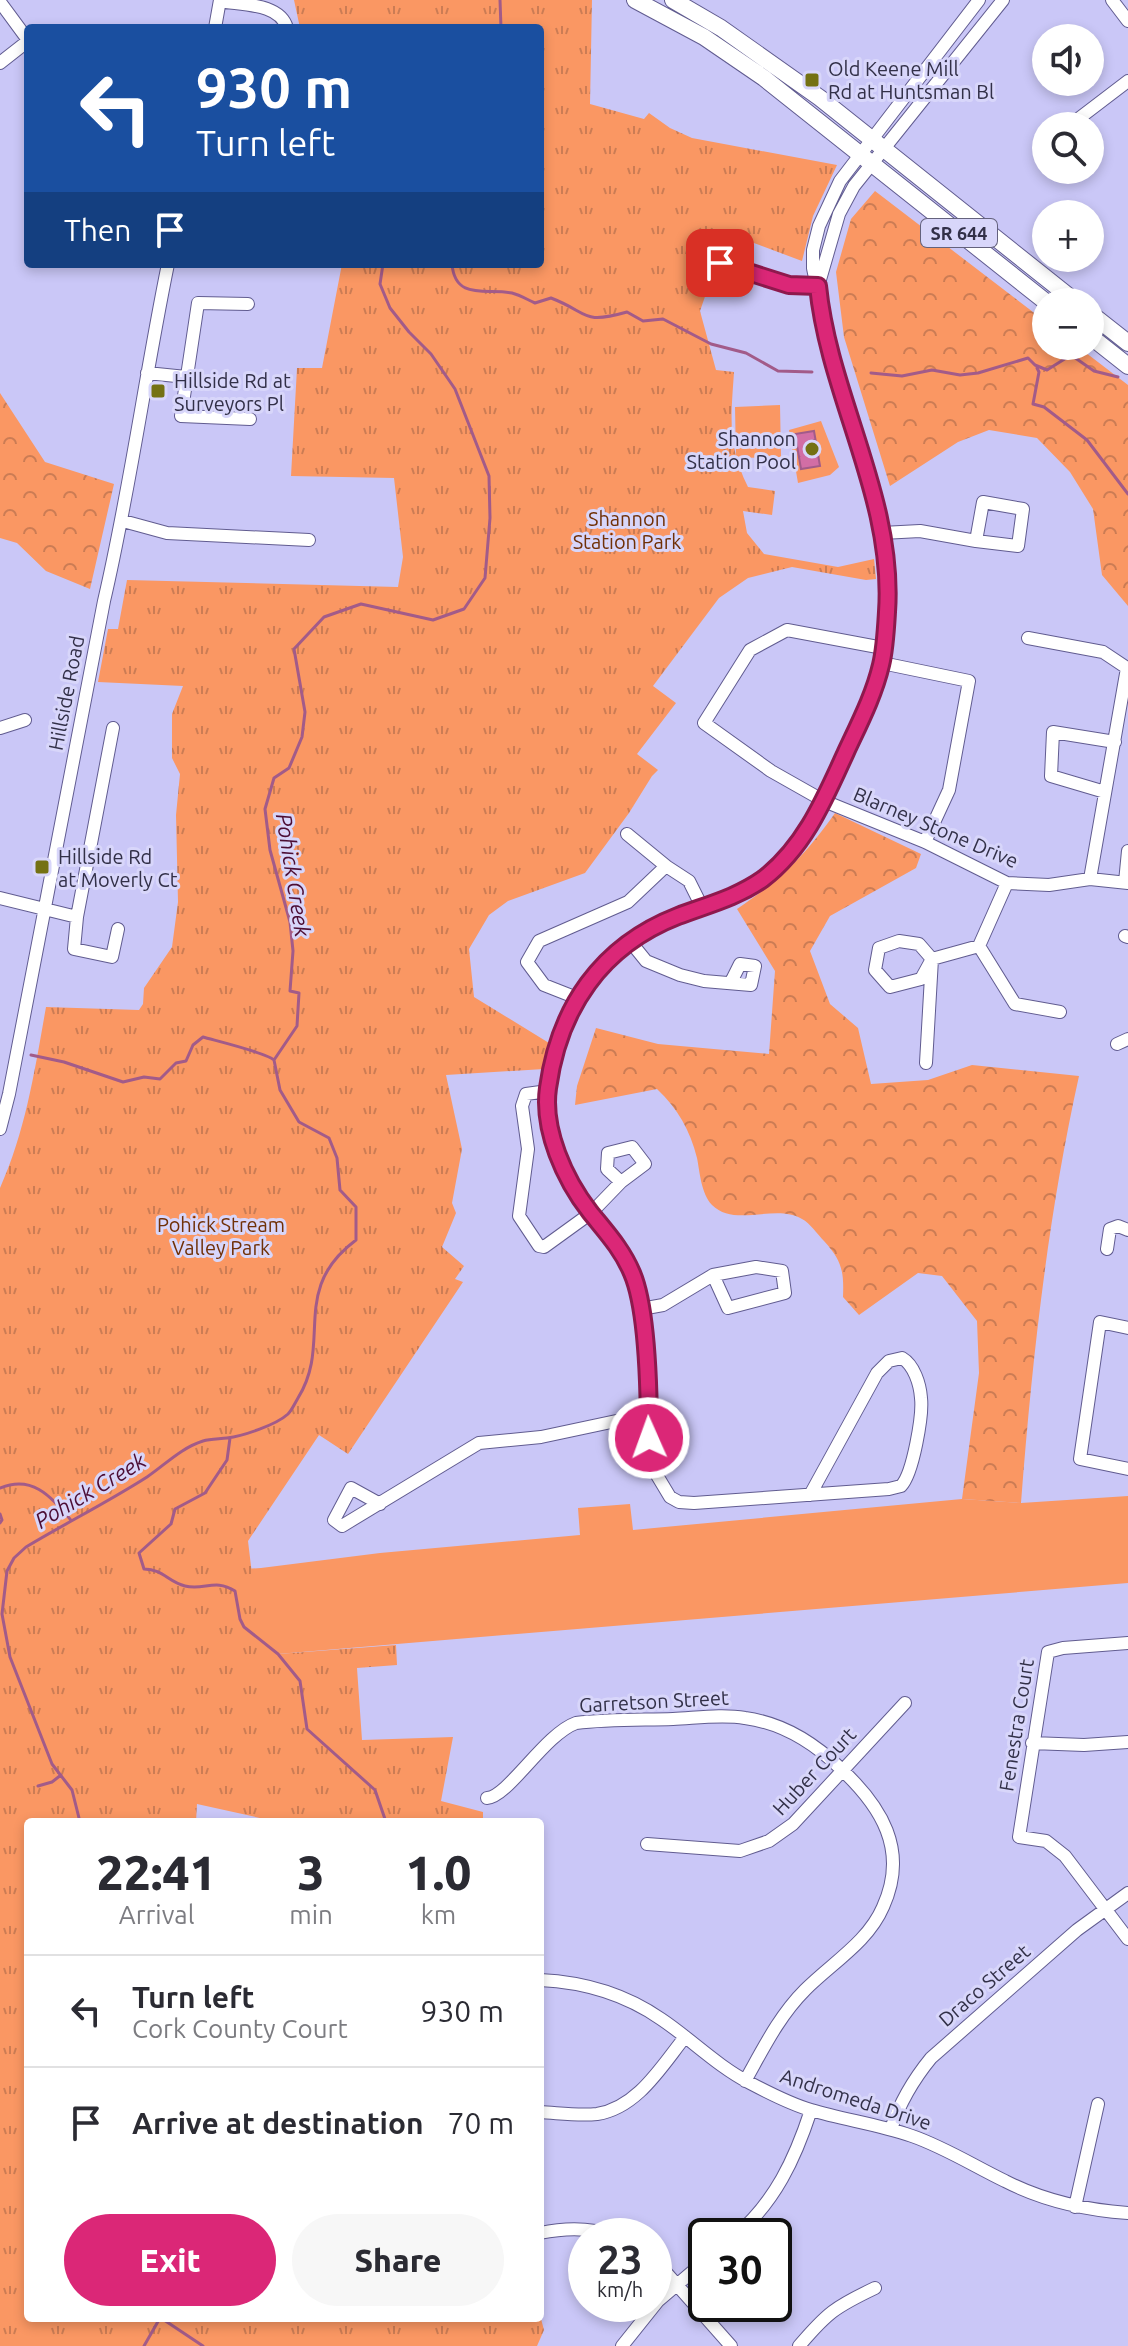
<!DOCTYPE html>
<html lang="en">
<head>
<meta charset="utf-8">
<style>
	body { margin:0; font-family:Ubuntu,sans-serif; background:#f7f7f7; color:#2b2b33; height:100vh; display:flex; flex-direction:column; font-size:30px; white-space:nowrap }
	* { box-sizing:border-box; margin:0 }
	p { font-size:26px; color:#7c7c81 }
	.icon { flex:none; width:44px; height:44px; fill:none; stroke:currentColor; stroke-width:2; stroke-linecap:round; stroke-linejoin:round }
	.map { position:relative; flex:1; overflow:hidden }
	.panel { position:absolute; left:24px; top:1818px; width:520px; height:504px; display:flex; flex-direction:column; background:#fff; border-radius:8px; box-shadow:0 4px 12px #0003 }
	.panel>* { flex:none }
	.hud { position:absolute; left:24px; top:24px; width:520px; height:244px; border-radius:8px; box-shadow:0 4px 12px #0003; background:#1a4fa0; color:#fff; overflow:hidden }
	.controls { position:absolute; left:1032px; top:24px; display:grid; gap:16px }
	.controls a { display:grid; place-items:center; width:72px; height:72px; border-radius:50%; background:#fff; box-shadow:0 4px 12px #0003; font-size:40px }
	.speed { position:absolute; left:568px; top:2218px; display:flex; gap:16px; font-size:40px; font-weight:700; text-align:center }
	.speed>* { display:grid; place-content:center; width:104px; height:104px; border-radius:50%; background:#fff; box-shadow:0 4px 12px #0003; line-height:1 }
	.speed small { font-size:20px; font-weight:400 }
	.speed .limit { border:4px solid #111; border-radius:12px; background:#fff; color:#111 }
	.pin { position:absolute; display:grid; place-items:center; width:68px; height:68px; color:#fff; margin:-34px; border-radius:16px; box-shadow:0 4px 12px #0006 }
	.me { position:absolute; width:88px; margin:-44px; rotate:358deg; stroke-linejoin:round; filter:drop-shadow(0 0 6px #0008) }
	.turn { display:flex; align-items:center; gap:28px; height:168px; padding:0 40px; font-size:36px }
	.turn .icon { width:104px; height:104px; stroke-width:2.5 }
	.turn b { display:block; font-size:56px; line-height:68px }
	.then { display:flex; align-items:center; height:76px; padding:0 40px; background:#0003; gap:16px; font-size:30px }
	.eta { display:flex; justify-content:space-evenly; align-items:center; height:136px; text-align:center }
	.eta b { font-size:48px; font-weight:800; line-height:56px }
	.action { display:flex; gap:16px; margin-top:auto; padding:16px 40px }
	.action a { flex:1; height:92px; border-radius:48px; background:#db2777; color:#fff; font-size:32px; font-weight:800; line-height:92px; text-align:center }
	.action a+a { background:#f7f7f7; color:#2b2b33 }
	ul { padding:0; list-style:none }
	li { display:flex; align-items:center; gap:24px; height:112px; padding:0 40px; border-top:2px solid #e1e1e2 }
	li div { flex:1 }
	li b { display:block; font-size:30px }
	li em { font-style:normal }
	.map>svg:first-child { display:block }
	.green { fill:#fa9763 }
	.forest { fill:url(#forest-crowns) }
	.park { fill:url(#park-tufts) }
	.water { fill:url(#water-ripples); stroke:#a25b89; stroke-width:2 }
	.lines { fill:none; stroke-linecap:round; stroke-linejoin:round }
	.stream { stroke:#a25b89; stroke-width:3 }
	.minor-casing { stroke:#615c90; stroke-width:14 }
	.major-casing { stroke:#615c90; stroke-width:18 }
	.minor { stroke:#fff; stroke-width:12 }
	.major { stroke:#fff; stroke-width:16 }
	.route-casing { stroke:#8e194d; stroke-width:20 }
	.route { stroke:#db2777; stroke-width:14 }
	.poi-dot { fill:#747113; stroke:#d8d6fa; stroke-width:3 }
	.labels { text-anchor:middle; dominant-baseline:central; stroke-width:6; stroke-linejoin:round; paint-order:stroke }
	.shield { fill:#d8d6fa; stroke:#64627d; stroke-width:2 }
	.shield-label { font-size:18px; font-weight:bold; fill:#323048 }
	.poi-label { font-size:20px; fill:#323048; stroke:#d8d6fa; text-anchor:start }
	.park-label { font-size:20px; fill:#703007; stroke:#d8d6fa }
	.street-label { font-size:20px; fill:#323048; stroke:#d8d6fa }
	.water-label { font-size:22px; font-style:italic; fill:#4c0d34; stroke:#d8d6fa }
</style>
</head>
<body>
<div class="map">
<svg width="1128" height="2346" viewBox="0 0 1128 2346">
	<defs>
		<pattern id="forest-crowns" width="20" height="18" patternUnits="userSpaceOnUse" patternTransform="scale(2)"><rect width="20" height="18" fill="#fa9763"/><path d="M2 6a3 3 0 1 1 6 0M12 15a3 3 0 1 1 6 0" fill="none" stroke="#cb7c54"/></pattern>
		<pattern id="park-tufts" width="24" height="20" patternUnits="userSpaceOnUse" patternTransform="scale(2)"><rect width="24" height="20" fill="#fa9763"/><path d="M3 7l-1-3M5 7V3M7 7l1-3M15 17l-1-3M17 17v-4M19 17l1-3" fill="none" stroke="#cb7c54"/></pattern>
		<pattern id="water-ripples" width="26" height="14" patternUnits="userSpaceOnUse" patternTransform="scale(2)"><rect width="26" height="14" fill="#d26ea5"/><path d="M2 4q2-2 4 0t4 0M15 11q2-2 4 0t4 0" fill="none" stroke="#ab5b88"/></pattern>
	</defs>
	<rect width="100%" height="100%" fill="#cac7f7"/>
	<path class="green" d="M780 405 781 457 736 458 735 407Z
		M821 421 839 467 830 475 798 483 789 430Z
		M1128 1496V1583L278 1654 0 1584 261 1568 380 1553 580 1535 578 1508 630 1504 633 1530 962 1499 1021 1503Z"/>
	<path class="forest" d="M875 191 1046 322V346H1077L1128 385V606L1102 575 1093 509 1070 472 1037 438 989 430 958 442 890 486 844 337 836 272 851 219Z
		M0 393 45 462 114 484 90 589 46 571 17 543 0 538Z
		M835 813 921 854 916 868 830 916 810 951 830 1004 858 1028 871 1084 928 1080 972 1065 1079 1076C1048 1216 1032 1359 1021 1503L962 1499 979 1373 977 1321 942 1276 918 1273 859 1315 843 1297C844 1271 842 1261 824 1241 818 1235 810 1223 802 1219 776 1203 735 1228 712 1205 701 1193 700 1173 697 1158 690 1130 678 1109 657 1089L575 1105 577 1086 596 1028 658 1044 769 1054 775 971 737 909C781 879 804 857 835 813Z"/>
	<path class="park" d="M294 0H592L590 104 644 119 649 113 670 128 692 138 837 165 813 216 802 261 727 233 700 311 716 370 734 372C731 418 727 445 748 487L775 491 772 515 743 511 747 533 764 554 838 567 874 559 876 579 866 580 792 567 748 578 719 598 653 686 676 703 637 754 658 770 652 776 629 813 585 873 508 901 489 915 469 949 474 997 549 1043 544 1069 446 1075 462 1149 452 1203 456 1213 442 1247 464 1266 455 1279 463 1282 348 1454 319 1435 248 1541 257 1616 252 1642 278 1654 396 1645 397 1665 357 1668 362 1740 453 1737 441 1801 483 1812V1822H278L197 1804 196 1822H28V2318L502 2319 540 2318V2315L544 2330 537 2346H0V1188C26 1130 35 1069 46 1007L139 1010 143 1004 144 988 172 947 178 902 176 815 180 774 172 758V714L183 686 98 682 108 629H118L127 580 398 587 403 557 394 478 291 476 297 368H322L342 264H540V28H300Z"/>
	<path class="water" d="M814 431 820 466 801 469 795 434Z"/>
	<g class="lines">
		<path class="stream" d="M500 0 501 28
			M452 264C455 301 487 288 512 293 520 295 528 300 535 303L551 298C590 313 581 325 627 312L643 321 663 319 711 344 746 353 778 371 812 372
			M1037 368 1039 372 1033 404 1044 407 1087 440 1128 494
			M871 373 902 376 932 370 960 375 978 373 1028 358 1035 365 1047 370 1071 355 1094 371 1118 377
			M31 1055 64 1062 123 1082 144 1077 160 1079 176 1063 186 1061 193 1045 203 1037C217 1041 267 1053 274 1060
			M230 1438 227 1460 205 1493 175 1509 171 1524 139 1553 144 1569C163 1569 168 1582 185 1586 204 1591 215 1578 235 1591L240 1619 244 1627 278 1654 300 1681 307 1729 375 1790 386 1822
			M0 1488C33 1475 50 1496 70 1519
			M0 1514 2 1520 0 1523
			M38 1786 52 1782 61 1775
			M80 1822 72 1790 52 1764 10 1657 2 1614 7 1571 14 1558 26 1547C66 1523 108 1502 147 1477 166 1464 181 1448 203 1441 210 1439 219 1439 227 1438 243 1436 276 1425 288 1414 292 1410 295 1403 298 1398 333 1342 289 1290 356 1240V1207L340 1190 337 1158 329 1138 299 1122 280 1090 274 1060 297 1026 299 993 290 991 293 951 290 922 270 850 265 809 274 778 289 768 302 737 305 712 294 649 324 617 361 604 433 620 464 609 485 578 490 518 489 476 455 389 431 354 409 332 390 308 380 284 383 264
			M161 2318 203 2346
			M144 2346 160 2318"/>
		<g class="minor-casing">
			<path id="minor" d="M1112 0 1128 21
				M220 1C242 5 280 3 287 28
				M0 2 28 40
				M215 28 220 0
				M0 63 28 41
				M1069 126 1128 81
				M1044 159 1046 153
				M720 263 789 285 818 286
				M819 283 839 214 854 186 1003 0
				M248 304 198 303 181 416 250 419
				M147 373 186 377
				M983 502 1023 509 1018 546 976 541Z
				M123 521 167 533 309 540
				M882 533 920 531 976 541
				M1028 638 1103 652 1127 668 1090 879
				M883 648 787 630 750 650 704 723 771 771 824 801 925 842 1007 883 1049 885 1090 879 1128 883
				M882 663 969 681 949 790 925 842
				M0 728 25 720
				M1105 792 1051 776 1053 732 1115 742
				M666 866 689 881 703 909
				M1125 882 1128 851
				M0 898 77 917 74 949 112 957 118 929
				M77 917 113 728
				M1125 936 1128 937
				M629 940 646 961 680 975 704 981 751 985 755 966 740 964 731 982
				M899 941 919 944 932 959 921 979 890 987 875 970 879 948Z
				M979 946 1007 883
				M577 998 544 985 527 962 539 941 628 902 666 866 627 834
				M1117 1044 1128 1039
				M926 1063 932 959 979 946 1015 1004 1060 1012
				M548 1091 526 1094 522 1106 528 1149 519 1216 539 1246 544 1247 591 1213 621 1182 645 1164 632 1147 608 1153 607 1169 621 1182
				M0 1129 9 1094 104 601C130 490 145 376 168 264
				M1107 1249 1110 1229 1118 1226 1128 1230
				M641 1309 663 1305 713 1275 728 1308 785 1293 782 1271 756 1267 713 1275
				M1128 1328 1100 1322 1080 1459 1128 1469
				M810 1495 877 1373 889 1361 902 1358C914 1365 920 1384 921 1398 923 1415 913 1474 901 1486L889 1489 694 1503 679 1502 670 1497 649 1462V1414L641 1309 636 1284 623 1254 578 1196 568 1178 550 1126 548 1091 561 1031 577 998 609 960 629 940 680 916 703 909 746 889 781 863 809 827 852 740 882 663 888 589 880 520 827 337 813 268V250L819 226 840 181 979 0
				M380 1504 351 1488 334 1520 342 1526 479 1443 541 1437 649 1414
				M1128 1643 1063 1648 1048 1652 1019 1837 1046 1841 1065 1856 1128 1939
				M1032 1743 1084 1745 1128 1742
				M487 1798C508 1797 545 1734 576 1723 608 1719 641 1720 673 1719 696 1718 722 1714 745 1718 783 1723 813 1742 840 1768 881 1806 909 1850 883 1907 868 1942 832 1963 805 1990 779 2016 763 2049 745 2081
				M647 1844 740 1851 769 1841 793 1824 905 1703
				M540 1980C583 1982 625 1994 661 2019 691 2039 717 2066 750 2083 769 2093 790 2104 811 2110 844 2120 878 2124 912 2136 944 2147 974 2166 1005 2181 1044 2201 1085 2210 1128 2213
				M540 2112C559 2113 578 2116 597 2114 637 2108 661 2067 685 2037
				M891 2129C900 2102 913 2080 931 2058L1077 1930 1128 1893
				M1075 2207 1098 2104
				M540 2233C564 2228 590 2227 613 2236
				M735 2236C775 2202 795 2159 811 2110
				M654 2259 731 2346
				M622 2346 658 2301 706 2260
				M799 2346C827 2313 835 2307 875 2288"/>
		</g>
		<g class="major-casing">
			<path id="major" d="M635 0 704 37 764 78 1046 302
				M673 0 721 28 820 98 1076 302
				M1090 313 1128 343
				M1090 336 1128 366"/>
		</g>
		<use href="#minor" class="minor"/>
		<use href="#major" class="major"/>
	</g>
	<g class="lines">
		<g class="route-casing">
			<path id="route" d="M649 1438C649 1396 648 1310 632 1273 622 1249 606 1232 590 1212 565 1180 542 1130 548 1088 559 1008 601 946 678 916 707 905 736 898 763 879 805 847 825 798 846 752 859 724 874 695 881 665 885 649 886 629 887 612 895 498 829 397 818 286L789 285 720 263"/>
		</g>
		<use href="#route" class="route"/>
	</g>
	<g class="poi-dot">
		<rect x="804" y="72" width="16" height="16" rx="4"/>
		<rect x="150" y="383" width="16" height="16" rx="4"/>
		<circle cx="812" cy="449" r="8"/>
		<rect x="34" y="859" width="16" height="16" rx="4"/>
	</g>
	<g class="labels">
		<rect class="shield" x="921" y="219" width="76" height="28" rx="6"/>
		<g class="shield-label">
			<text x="959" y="233">SR 644</text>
		</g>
		<g class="poi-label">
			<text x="828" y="68">Old Keene Mill<tspan x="828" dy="23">Rd at Huntsman Bl</tspan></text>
			<text x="174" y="380">Hillside Rd at<tspan x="174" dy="23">Surveyors Pl</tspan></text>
			<text x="796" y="438" text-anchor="end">Shannon<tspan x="796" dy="23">Station Pool</tspan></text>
			<text x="58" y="856">Hillside Rd<tspan x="58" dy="23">at Moverly Ct</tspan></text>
		</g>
		<g class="park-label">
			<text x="627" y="518">Shannon<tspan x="627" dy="23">Station Park</tspan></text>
			<text x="221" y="1224">Pohick Stream<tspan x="221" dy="23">Valley Park</tspan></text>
		</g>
		<g class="street-label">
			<text transform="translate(66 693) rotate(-79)">Hillside Road</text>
			<text transform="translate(936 827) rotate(23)">Blarney Stone Drive</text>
			<text transform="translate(654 1701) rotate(-3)">Garretson Street</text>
			<text transform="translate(1016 1725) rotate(-81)">Fenestra Court</text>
			<text transform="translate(814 1771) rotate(-47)">Huber Court</text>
			<text transform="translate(984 1985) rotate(-41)">Draco Street</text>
			<text transform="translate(856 2099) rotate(18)">Andromeda Drive</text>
		</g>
		<g class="water-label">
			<text transform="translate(294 875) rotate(81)">Pohick Creek</text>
			<text transform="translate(90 1490) rotate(-31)">Pohick Creek</text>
		</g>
	</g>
</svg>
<div class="controls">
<a><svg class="icon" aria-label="sound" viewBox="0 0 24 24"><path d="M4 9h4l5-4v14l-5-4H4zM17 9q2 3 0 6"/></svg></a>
<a><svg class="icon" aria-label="search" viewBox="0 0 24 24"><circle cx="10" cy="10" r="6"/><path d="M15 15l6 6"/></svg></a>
<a>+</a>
<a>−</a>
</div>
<div class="speed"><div>23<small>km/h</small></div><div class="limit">30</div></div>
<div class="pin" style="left:720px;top:263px;background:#d93025"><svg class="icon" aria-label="arrive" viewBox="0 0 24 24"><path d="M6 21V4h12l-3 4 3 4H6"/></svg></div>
<svg class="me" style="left:649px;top:1438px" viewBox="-20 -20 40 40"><circle r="17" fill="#db2777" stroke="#fff" stroke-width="3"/><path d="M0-11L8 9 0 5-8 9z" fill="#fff"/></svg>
<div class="hud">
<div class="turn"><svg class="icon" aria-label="left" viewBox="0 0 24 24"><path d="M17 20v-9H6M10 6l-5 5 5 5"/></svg><div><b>930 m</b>Turn left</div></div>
<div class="then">Then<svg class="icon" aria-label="arrive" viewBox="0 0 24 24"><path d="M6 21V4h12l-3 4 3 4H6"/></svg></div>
</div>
<section class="panel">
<div class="eta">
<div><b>22:41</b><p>Arrival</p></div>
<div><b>3</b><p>min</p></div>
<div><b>1.0</b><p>km</p></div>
</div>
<ul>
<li><svg class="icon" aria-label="left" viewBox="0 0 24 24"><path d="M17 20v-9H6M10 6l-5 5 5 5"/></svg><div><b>Turn left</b><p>Cork County Court</p></div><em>930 m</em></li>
<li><svg class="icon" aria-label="arrive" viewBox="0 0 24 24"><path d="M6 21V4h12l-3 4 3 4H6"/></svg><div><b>Arrive at destination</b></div><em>70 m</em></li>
</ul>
<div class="action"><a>Exit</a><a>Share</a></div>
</section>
</div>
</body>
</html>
